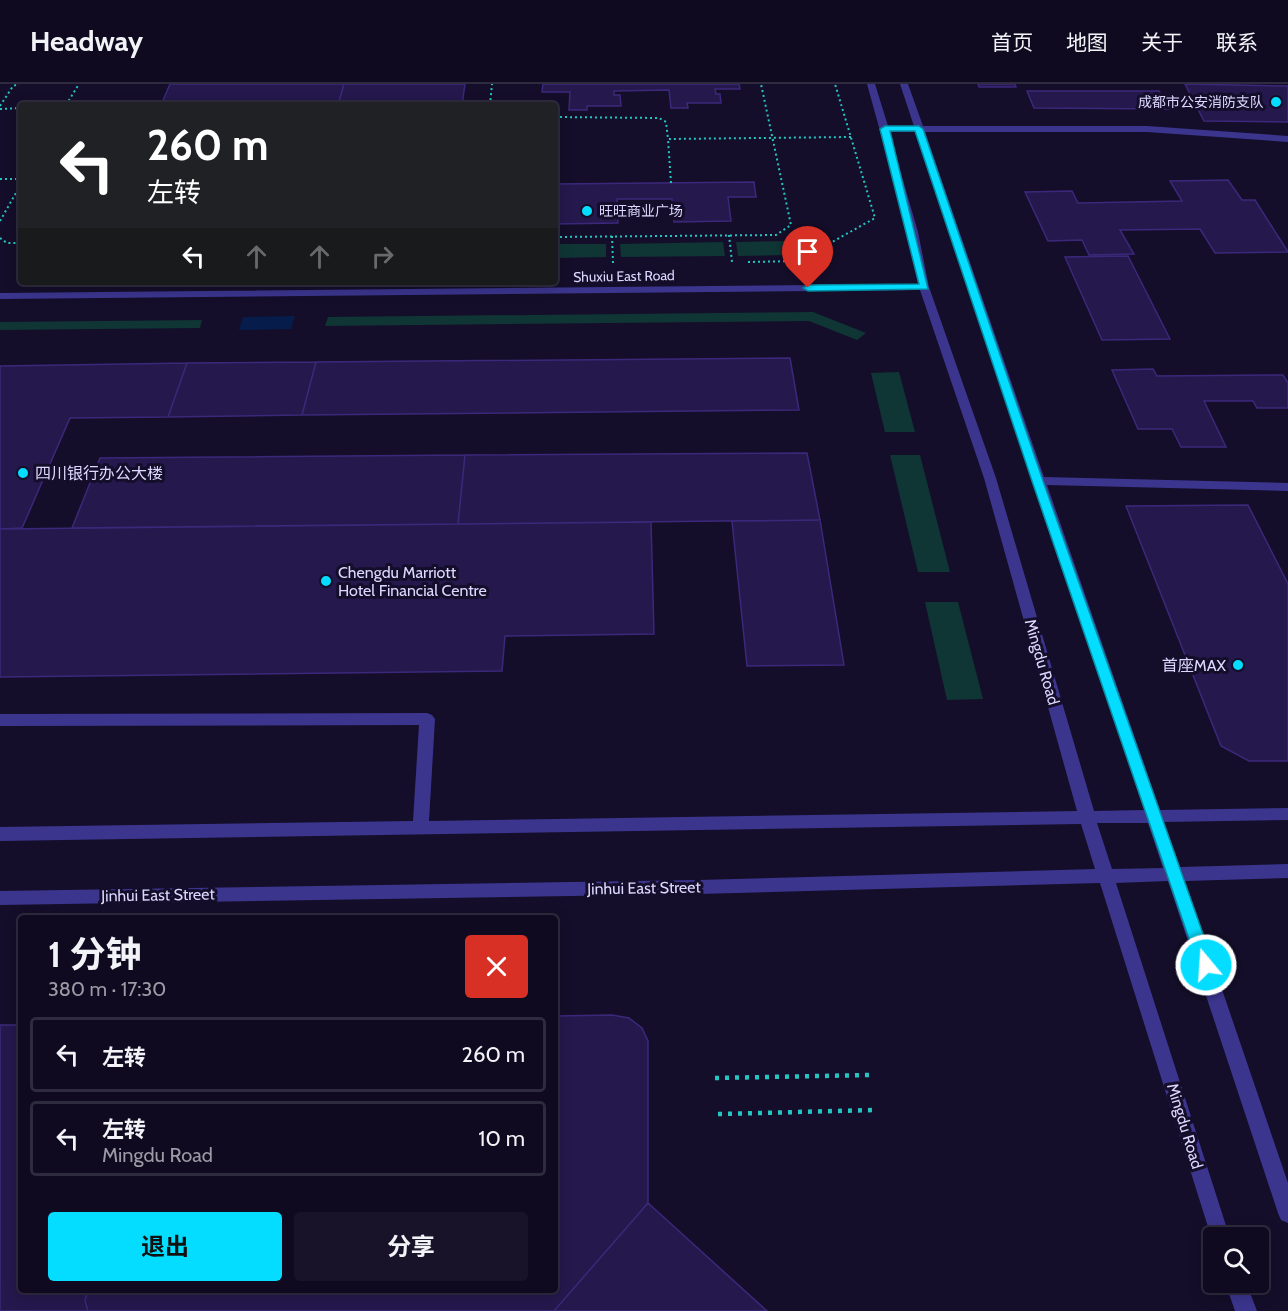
<!DOCTYPE html>
<html lang="zh">
<head>
<meta charset="utf-8">
<style>
	body { margin:0; font-family:Cabin,"Noto Sans SC",sans-serif; background:#181329; color:#f1f3f6; height:100vh; display:flex; flex-direction:column; font-size:22px; white-space:nowrap }
	* { box-sizing:border-box; margin:0 }
	p { font-size:20px; color:#9b9aa5 }
	.icon { flex:none; width:33px; height:33px; fill:none; stroke:currentColor; stroke-width:2; stroke-linecap:round; stroke-linejoin:round }
	.map { position:relative; flex:1; overflow:hidden }
	.sheet { position:absolute; left:18px; top:831px; width:540px; height:378px; display:flex; flex-direction:column; background:#0f0a20; border-radius:6px; box-shadow:0 3px 15px #0003,0 0 0 2px #2f2b3e }
	.sheet>* { flex:none }
	.banner { position:absolute; left:18px; top:18px; width:540px; height:183px; border-radius:6px; box-shadow:0 3px 15px #0003,0 0 0 2px #2f2b3e; background:#202124; color:#fff; overflow:hidden }
	.tools { position:absolute; left:1203px; top:1143px; display:grid; gap:12px }
	.tools a { display:grid; place-items:center; width:66px; height:66px; border-radius:6px; background:#0f0a20; box-shadow:0 3px 15px #0003,0 0 0 2px #2f2b3e; font-size:30px }
	.pin { position:absolute; display:grid; place-items:center; width:51px; height:51px; color:#fff; margin:-62px -26px; border-radius:50% 50% 50% 0; rotate:-45deg; box-shadow:0 0 6px #0007 }
	.pin .icon { rotate:45deg }
	.me { position:absolute; width:66px; margin:-33px; rotate:342deg; stroke-linejoin:round; filter:drop-shadow(0 0 4px #0008) }
	.turn { display:flex; align-items:center; gap:21px; height:126px; padding:0 30px; font-size:27px }
	.turn .icon { width:78px; height:78px; stroke-width:2.5 }
	.turn b { display:block; font-size:42px; line-height:51px }
	.lanes { display:flex; align-items:center; height:57px; padding:0 30px; background:#0003; justify-content:center; gap:30px; direction:ltr }
	.lanes .off { opacity:.35 }
	.round { display:grid; place-items:center; flex:none; width:63px; height:63px; border-radius:6px; background:#181329 }
	.overview { display:flex; align-items:center; justify-content:space-between; height:102px; padding:0 30px }
	h1 { font-size:36px; font-weight:700; line-height:45px }
	.cta { display:flex; gap:12px; margin-top:auto; padding:12px 30px }
	.cta a { flex:1; height:69px; border-radius:6px; background:#04ddff; color:#111; font-size:24px; font-weight:700; line-height:69px; text-align:center }
	.cta a+a { background:#181329; color:#f1f3f6 }
	ul { padding:0; list-style:none }
	li { display:flex; align-items:center; gap:18px; height:75px; margin:0 12px 9px; padding:0 18px; border:3px solid #2f2b3e; border-radius:6px }
	li div { flex:1 }
	li b { display:block; font-size:22px }
	li em { font-style:normal }
	header { display:flex; align-items:center; gap:36px; box-sizing:border-box; height:84px; padding:0 30px; background:#0f0a20; border-bottom:2px solid #2f2b3e }
	header strong { font-size:28px }
	nav { display:flex; gap:33px; margin-inline-start:auto; font-size:21px }
	.map>svg:first-child { display:block }
	.green { fill:#103535 }
	.water { fill:#061d4c }
	.building { fill:#25184d; stroke:#3c287b; stroke-width:1.5 }
	.lines { fill:none; stroke-linecap:round; stroke-linejoin:round }
	.path-far1 { stroke:#25c6c2; stroke-width:2; stroke-dasharray:2 3; stroke-linecap:butt }
	.path { stroke:#25c6c2; stroke-width:4.5; stroke-dasharray:4 6; stroke-linecap:butt }
	.minor { fill:#3b358e; fill-rule:evenodd }
	.route { fill:#04ddff; stroke:#0390a6; stroke-width:1.5 }
	.poi-dot { fill:#04ddff; stroke:#140e2a; stroke-width:2 }
	.labels { text-anchor:middle; dominant-baseline:central; stroke-width:6; stroke-linejoin:round; paint-order:stroke }
	.far-poi-label { font-size:14px; fill:#ddd8ff; stroke:#140e2a; text-anchor:end }
	.far-street-label { font-size:14px; fill:#ddd8ff; stroke:#140e2a }
	.poi-label { font-size:16px; fill:#ddd8ff; stroke:#140e2a; text-anchor:start }
	.street-label { font-size:16px; fill:#ddd8ff; stroke:#140e2a }
</style>
</head>
<body>
<header>
<strong>Headway</strong>
<nav><a>首页</a><a>地图</a><a>关于</a><a>联系</a></nav>
</header>
<div class="map">
<svg width="1288" height="1227" viewBox="0 0 1288 1227">
	<rect width="100%" height="100%" fill="#140e2a"/>
	<path class="green" d="M790 157 793 171 738 172 736 158Z
		M723 158 725 172 621 173 620 160Z
		M555 160H606V173L555 174Z
		M813 228 866 249 857 256 809 237 325 242 328 233Z
		M202 236 200 244 0 246V238Z
		M899 288 915 348H885L871 289Z
		M890 371H920L950 488H918Z
		M925 518H958L983 615 947 616Z"/>
	<path class="water" d="M295 232 291 245 239 246 243 233Z"/>
	<path class="building" d="M170 0H344L338 21H161Z
		M344 0H465L462 21H338Z
		M543 0H739L740 5H715L716 10H720L721 19H687L688 24H671L669 6 614 7V11H620L621 22H587V26H569L570 8H542Z
		M978 0H1015L1016 3H979Z
		M1185 0 1288 2V38L1204 37Z
		M1027 7H1159L1169 25 1034 24Z
		M1228 96 1242 116H1255L1288 168 1215 169 1200 145 1120 146 1134 170 1089 171 1082 156 1048 157 1025 108 1072 107 1078 119 1182 117 1170 97Z
		M754 98 756 113H728L731 137 674 138 672 115H617L618 139 555 140V100Z
		M1128 172 1170 255 1102 256 1065 173Z
		M790 274 799 326 302 331 316 278Z
		M316 278 302 331 168 333 187 279Z
		M187 279 168 333 70 334 22 444 0 445V282Z
		M1153 285 1157 292 1283 291 1288 299V324H1257L1253 317H1204L1226 363H1181L1172 345H1138L1112 286Z
		M807 369 820 436 458 440 465 371Z
		M465 371 458 440 72 444 100 374Z
		M1248 421 1288 500V677H1249L1221 662 1126 422Z
		M820 436 844 581 747 582 732 437Z
		M651 438 654 550 505 552 502 587 0 593V445Z
		M612 931 629 934 642 944 648 957V1119L554 1227H88L85 1217 88 1206H555V932Z
		M0 941H21V1206H88L85 1217 88 1227H0Z
		M648 1119 767 1227H554Z"/>
	<g class="lines">
		<path class="path-far1" d="M66 21 79 0
			M490 21 492 0
			M0 22 13 2 19 0
			M0 25 21 24
			M555 33 659 34 666 38 668 55
			M0 95H21
			M671 99 668 55 851 53
			M0 137 21 100
			M729 151 732 178
			M612 152 613 179
			M555 153 776 151 791 141 761 0
			M0 154 7 159H21
			M748 178 798 177 875 134 835 0"/>
		<path class="path" d="M715 994 871 991
			M718 1030 876 1026"/>
		<path class="minor" d="M867 0H875L888 42H914L900 0H908L923 42H1147L1288 52V58L1147 48H925L1044 393 1288 399V407L1047 401 1160 726 1288 724V736L1164 738 1180 783 1288 780V794L1185 797 1288 1099V1139L1281 1136 1278 1129 1168 797 1116 799 1230 1154H1214V1162L1100 799 698 810 0 821V807L698 796 1095 785 1081 740 0 757V743L413 737 419 641 0 642V630L427 629 432 631 435 635 429 737 1077 727 984 394 920 206 0 215V209L918 200 908 148ZM889 48H916L1144 726 1094 727 996 394 929 203 918 148ZM1097 739H1148L1163 784 1112 785Z
			M1225 1198H1246L1257 1227H1235Z"/>
	</g>
	<path class="route" d="M885 42H919L923 45 1043 397 1214 881 1212 886H1200L1198 881 1032 397 915 47H890L928 205 808 207 803 204 808 201 919 200 880 45Z"/>
	<g class="poi-dot">
		<circle cx="1276" cy="18" r="6"/>
		<circle cx="587" cy="127" r="6"/>
		<circle cx="23" cy="389" r="6"/>
		<circle cx="326" cy="497" r="6"/>
		<circle cx="1238" cy="581" r="6"/>
	</g>
	<g class="labels">
		<g class="far-poi-label">
			<text x="1264" y="18">成都市公安消防支队</text>
			<text x="599" y="127" text-anchor="start">旺旺商业广场</text>
		</g>
		<g class="far-street-label">
			<text transform="translate(624 192) rotate(-1)">Shuxiu East Road</text>
		</g>
		<g class="poi-label">
			<text x="35" y="389">四川银行办公大楼</text>
			<text x="338" y="488">Chengdu Marriott<tspan x="338" dy="18">Hotel Financial Centre</tspan></text>
			<text x="1226" y="581" text-anchor="end">首座MAX</text>
		</g>
		<g class="street-label">
			<text transform="translate(1042 578) rotate(74)">Mingdu Road</text>
			<text transform="translate(644 804) rotate(-1)">Jinhui East Street</text>
			<text transform="translate(158 811) rotate(-1)">Jinhui East Street</text>
			<text transform="translate(1185 1042) rotate(73)">Mingdu Road</text>
		</g>
	</g>
</svg>
<div class="tools">
<a><svg class="icon" aria-label="search" viewBox="0 0 24 24"><circle cx="10" cy="10" r="6"/><path d="M15 15l6 6"/></svg></a>
</div>
<div class="pin" style="left:808px;top:204px;background:#d93025"><svg class="icon" aria-label="arrive" viewBox="0 0 24 24"><path d="M6 21V4h12l-3 4 3 4H6"/></svg></div>
<svg class="me" style="left:1206px;top:881px" viewBox="-20 -20 40 40"><circle r="17" fill="#04ddff" stroke="#fff" stroke-width="3"/><path d="M0-11L8 9 0 5-8 9z" fill="#fff"/></svg>
<div class="banner">
<div class="turn"><svg class="icon" aria-label="left" viewBox="0 0 24 24"><path d="M17 20v-9H6M10 6l-5 5 5 5"/></svg><div><b>260 m</b>左转</div></div>
<div class="lanes"><svg class="icon" aria-label="left" viewBox="0 0 24 24"><path d="M17 20v-9H6M10 6l-5 5 5 5"/></svg><svg class="icon off" aria-label="ahead" viewBox="0 0 24 24"><path d="M12 20V5M6 11l6-6 6 6"/></svg><svg class="icon off" aria-label="ahead" viewBox="0 0 24 24"><path d="M12 20V5M6 11l6-6 6 6"/></svg><svg class="icon off" aria-label="right" viewBox="0 0 24 24"><path d="M7 20v-9h11M14 6l5 5-5 5"/></svg></div>
</div>
<section class="sheet">
<div class="overview"><div><h1>1 分钟</h1><p>380 m · 17:30</p></div><a class="round" style="background:#d93025;color:#fff"><svg class="icon" aria-label="close" viewBox="0 0 24 24"><path d="M6 6l12 12M18 6L6 18"/></svg></a></div>
<ul>
<li><svg class="icon" aria-label="left" viewBox="0 0 24 24"><path d="M17 20v-9H6M10 6l-5 5 5 5"/></svg><div><b>左转</b></div><em>260 m</em></li>
<li><svg class="icon" aria-label="left" viewBox="0 0 24 24"><path d="M17 20v-9H6M10 6l-5 5 5 5"/></svg><div><b>左转</b><p>Mingdu Road</p></div><em>10 m</em></li>
</ul>
<div class="cta"><a>退出</a><a>分享</a></div>
</section>
</div>
</body>
</html>
